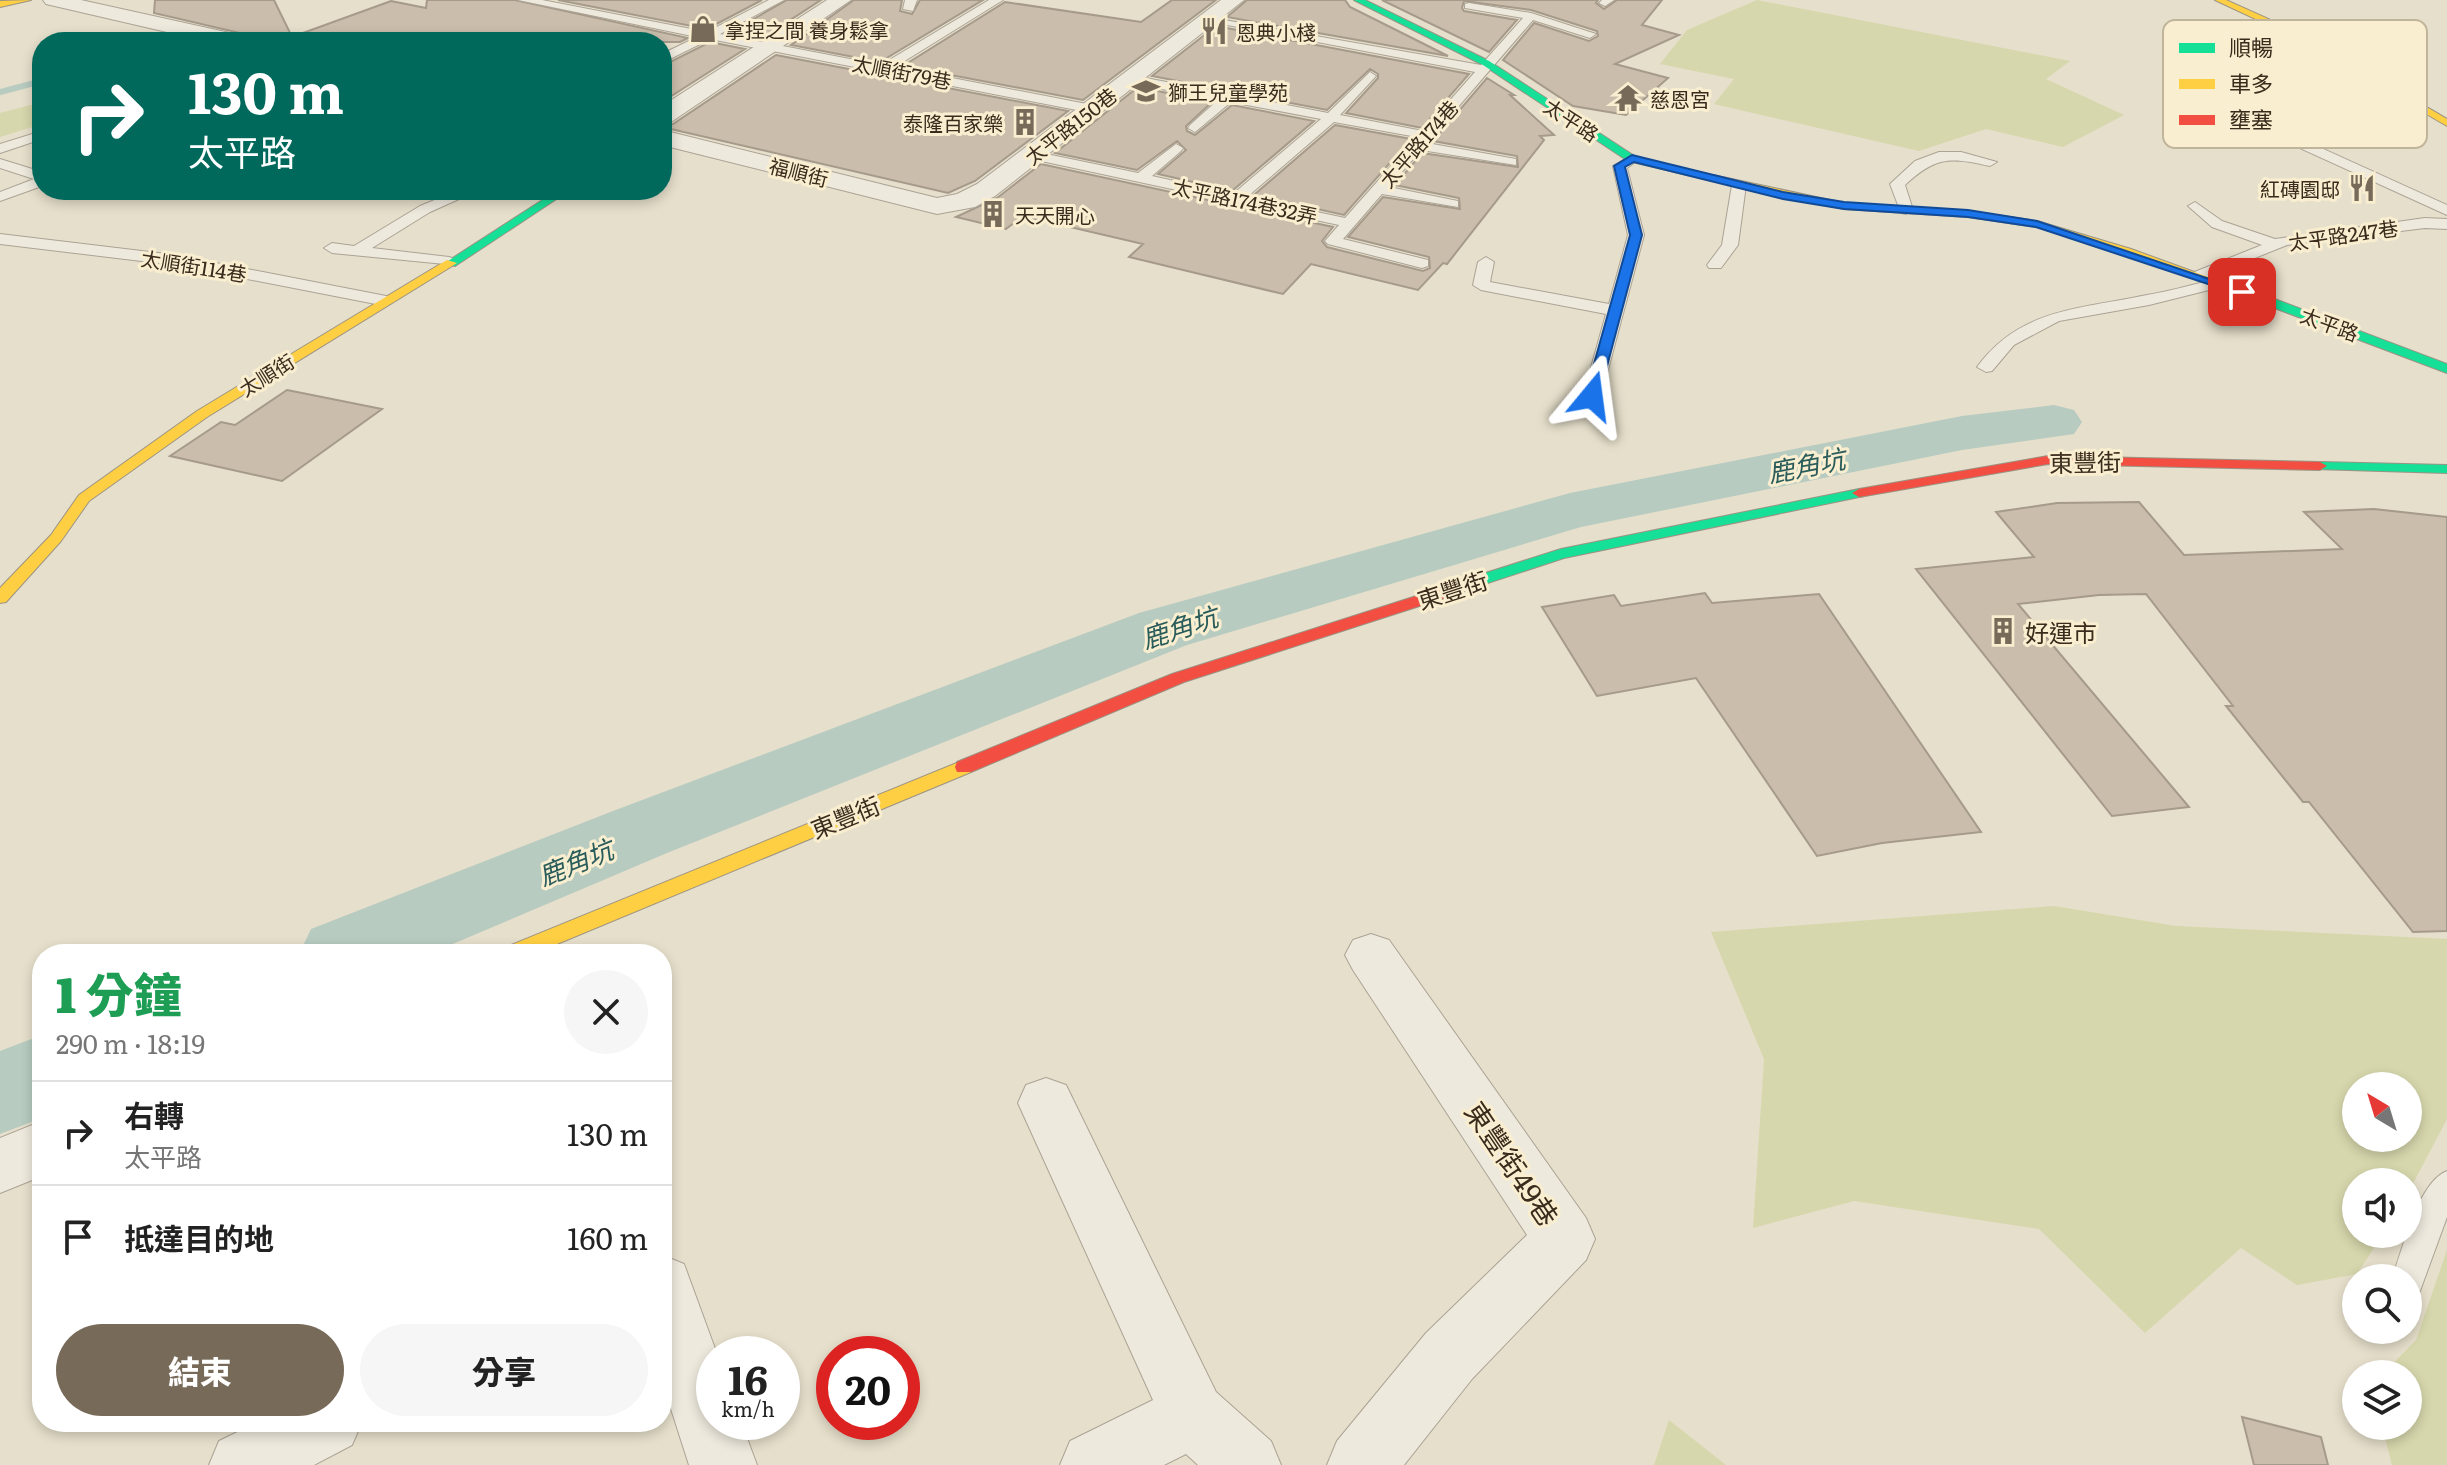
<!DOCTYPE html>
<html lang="zh-TW">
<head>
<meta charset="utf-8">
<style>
	body { margin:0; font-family:Literata,"Noto Sans TC",serif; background:#f6f6f6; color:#222; height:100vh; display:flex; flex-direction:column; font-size:30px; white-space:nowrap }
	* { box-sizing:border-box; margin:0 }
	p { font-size:26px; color:#767676 }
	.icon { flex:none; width:44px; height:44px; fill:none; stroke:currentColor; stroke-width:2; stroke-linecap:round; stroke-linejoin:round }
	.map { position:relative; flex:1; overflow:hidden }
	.drawer { position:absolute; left:32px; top:944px; width:640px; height:488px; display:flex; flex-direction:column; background:#fff; border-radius:32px; box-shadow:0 4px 12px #0003 }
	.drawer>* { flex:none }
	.hud { position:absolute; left:32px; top:32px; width:640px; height:168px; border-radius:32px; box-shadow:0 4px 12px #0003; background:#00695c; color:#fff; overflow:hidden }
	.needle { width:52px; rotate:322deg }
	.fabs { position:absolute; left:2342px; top:1072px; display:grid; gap:16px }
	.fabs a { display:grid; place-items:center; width:80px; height:80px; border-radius:50%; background:#fff; box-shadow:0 4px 12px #0003; font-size:40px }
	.speed { position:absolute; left:696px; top:1336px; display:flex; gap:16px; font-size:40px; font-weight:700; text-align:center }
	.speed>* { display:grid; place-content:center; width:104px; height:104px; border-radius:50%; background:#fff; box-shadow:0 4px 12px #0003; line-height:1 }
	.speed small { font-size:20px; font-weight:400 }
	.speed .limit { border:12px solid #d22; background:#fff; color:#111 }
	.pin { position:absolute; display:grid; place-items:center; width:68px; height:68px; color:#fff; margin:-34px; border-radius:16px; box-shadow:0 4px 12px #0006 }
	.me { position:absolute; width:88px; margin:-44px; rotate:16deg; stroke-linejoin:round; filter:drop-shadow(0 0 6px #0008) }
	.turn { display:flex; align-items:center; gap:28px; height:168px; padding:0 24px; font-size:36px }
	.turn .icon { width:104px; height:104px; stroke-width:2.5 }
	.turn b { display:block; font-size:56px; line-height:68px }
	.round { display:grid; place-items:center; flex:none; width:84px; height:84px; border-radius:42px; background:#f6f6f6 }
	.overview { display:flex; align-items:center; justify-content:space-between; height:136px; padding:0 24px }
	h1 { font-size:48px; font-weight:800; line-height:60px; color:#1e9e55 }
	.action { display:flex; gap:16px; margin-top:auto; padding:16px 24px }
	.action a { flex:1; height:92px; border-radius:48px; background:#776a59; color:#fff; font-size:32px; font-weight:800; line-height:92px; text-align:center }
	.action a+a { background:#f6f6f6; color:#222 }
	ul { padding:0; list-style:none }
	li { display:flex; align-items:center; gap:24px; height:104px; padding:0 24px; border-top:2px solid #e0e0e0 }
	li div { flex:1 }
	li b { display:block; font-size:30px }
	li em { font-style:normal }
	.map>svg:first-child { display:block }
	.green { fill:#d6d7ac; fill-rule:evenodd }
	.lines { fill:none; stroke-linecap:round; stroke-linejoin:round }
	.stream { stroke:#b7cbc0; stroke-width:6 }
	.river { fill:#b7cbc0; fill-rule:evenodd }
	.building { fill:#cabdab; stroke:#a69a8a; stroke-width:2 }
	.lane-casing { stroke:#aba395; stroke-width:2 }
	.street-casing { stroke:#aba395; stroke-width:2 }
	.fast-casing { stroke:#9b9384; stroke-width:2 }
	.slow-casing { stroke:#9b9384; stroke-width:2 }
	.jam-casing { stroke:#9b9384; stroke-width:2 }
	.lane { fill:#eee9dd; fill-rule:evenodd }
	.street { fill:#eee9dd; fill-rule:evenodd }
	.fast { fill:#16e098; fill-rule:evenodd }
	.slow { fill:#ffcf43; fill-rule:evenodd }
	.jam { fill:#f24e42; fill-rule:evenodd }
	.route { fill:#1a73e8; stroke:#114b97; stroke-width:2 }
	.labels { text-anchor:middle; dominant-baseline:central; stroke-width:6; stroke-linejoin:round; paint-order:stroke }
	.far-poi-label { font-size:20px; fill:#3b2b1c; stroke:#f9eed0; text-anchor:start }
	.far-street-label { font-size:20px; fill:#3b2b1c; stroke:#f9eed0 }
	.street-label { font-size:24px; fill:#3b2b1c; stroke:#f9eed0 }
	.poi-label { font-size:24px; fill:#3b2b1c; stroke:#f9eed0; text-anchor:start }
	.water-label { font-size:26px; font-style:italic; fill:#295c5a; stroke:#f9eed0 }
	.near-street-label { font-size:28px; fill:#3b2b1c; stroke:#f9eed0 }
	.key { fill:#f9eed0; stroke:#c0b49a; stroke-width:2 }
	.key-label { font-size:22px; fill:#3b2b1c }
</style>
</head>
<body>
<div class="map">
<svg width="2447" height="1465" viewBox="0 0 2447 1465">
	<rect width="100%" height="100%" fill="#e6dfcb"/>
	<path class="green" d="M1757 0 2070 61 2046 79 2124 115 2063 147 1986 129 1919 151 1714 104 1734 79 1660 64 1687 30Z
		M42 102V124L0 137V113Z
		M2054 906 2176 926 2447 939V1119L2408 1193V1182H2356V1234H2383L2357 1274 2297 1285 2241 1248 2145 1333 2039 1229 1854 1201 1753 1228 1764 1059 1711 932ZM2356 1086H2408V1138H2356Z
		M2447 1250V1465H2392L2382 1426H2408V1374H2383L2416 1340Z
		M1669 1420 1726 1465H1654Z"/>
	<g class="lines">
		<path class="stream" d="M0 92 42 81"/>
		<path class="river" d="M2054 405 2074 410 2082 422 2074 434 1962 450 1581 527 1187 645 667 853 429 954H299L311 929 613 811 1139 613 1570 493 1962 416Z
			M42 1035V1118L0 1134V1051Z"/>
	</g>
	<path class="building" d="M155 0H274L292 37 391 1 426 8 427 0H515L688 38 680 42H279L154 13Z
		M558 0H762L707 29Z
		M787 0H821L761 39 729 33Z
		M854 0H902L900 11 912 14 920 0H983L880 62 791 45Z
		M1172 0H1216L1083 100 903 66 1005 2 1141 22Z
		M1247 0H1345L1350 7 1448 56 1227 17Z
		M1382 0H1598L1596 3 1604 9 1617 0H1662L1642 25 1679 35 1615 64 1668 78 1626 115 1573 106 1503 60 1534 23 1589 41 1598 36 1597 31 1531 10 1464 1 1462 8 1464 11 1517 20 1489 52Z
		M1216 26 1469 74 1422 128 1346 113 1378 78V74L1370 69 1327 110 1152 76Z
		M710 42 745 49 662 102V66Z
		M776 55 1068 111 975 181 948 193 662 127 673 124Z
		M1487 78 1514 95H1510L1554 135 1540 136 1544 140 1447 264 1443 263 1418 290 1311 264 1283 294 1129 257 1143 244 1023 216 1006 229 956 217 997 198 1041 164 1333 227 1322 241 1327 247 1423 271 1430 268 1429 257 1348 237 1383 197 1460 209 1459 198 1395 185 1422 153 1518 167 1517 156 1433 141Z
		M1138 87 1212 102 1186 126 1187 131 1195 135 1232 105 1314 121 1232 191 1158 174 1186 150 1177 141 1137 170 1055 153Z
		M1335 125 1411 139 1344 215 1254 195Z
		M287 390 382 409 282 481 170 456 221 422 235 425Z
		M2139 502 2184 555 2342 549 2304 512 2374 509 2447 517V931L2413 932 2309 802H2303L2226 706H2233L2146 594 2099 595 2018 604 2189 807 2112 816 1916 569 2034 557 1996 512 2057 503Z
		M1705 593 1712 603 1819 594 1981 832 1882 843 1817 856 1696 678 1597 696 1542 607 1614 595 1621 606Z
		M2242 1417 2321 1437 2328 1465H2254Z"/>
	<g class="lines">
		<g class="lane-casing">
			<path id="lane" d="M518 0H542L707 32 769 0H784L720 34 881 65 989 0H1003L895 67 1092 105 1099 109 1092 113 710 39 662 63V54L697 37Z
				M905 0H917L913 11 903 9Z
				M1602 0H1614L1605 6 1599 3Z
				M1469 3 1531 13 1596 34 1590 38 1533 20 1427 143 1516 159V165L1421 150 1389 187 1458 201V207L1382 194 1343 239 1428 260V266L1422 268 1328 244 1325 241 1339 225 1032 159 1025 155 1032 151 1138 173 1176 144 1183 148 1181 151 1152 176 1233 194 1321 119 1231 102 1195 132 1188 128 1190 125 1218 100 1126 82 1124 79 1130 75 1328 113 1370 72 1376 76 1340 115 1423 131 1475 72 1201 20 1207 17 1481 65 1523 18 1465 8V4ZM1334 122 1417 137 1345 218 1247 197Z
				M2183 93 2211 98 2447 205V215L2203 104 2178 100 2177 97Z
				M42 131V139L0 153V144Z
				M1939 152H1961L1997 162 1990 166C1950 157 1936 156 1905 185L1913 210 1906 214 1901 213 1890 184 1915 161Z
				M1632 155 1639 159 1627 168 1644 235 1601 396 1592 401 1583 396 1606 314 1481 290 1473 285 1478 262 1486 257 1494 262 1490 282 1609 304 1628 235 1613 166Z
				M0 159 42 172V186L0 201V192L34 179 0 168Z
				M1739 181 1746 185 1738 245 1721 268H1709L1707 265 1722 245 1732 185Z
				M459 190H479L430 212 372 248 449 257 455 259V265L332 253 324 248 332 243 354 246 420 206Z
				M2195 202 2222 221 2275 239 2425 218 2447 219V229L2425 228 2287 245 2198 281 2190 276 2192 273 2262 245 2212 227 2188 206Z
				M0 234 175 255 386 296 394 301 386 306 175 265 0 244Z
				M2219 278 2227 283 2225 286 2149 305 2059 321 2014 345 1992 371 1986 372 1977 367C2020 308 2081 309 2147 295 2171 291 2195 284 2219 278Z
				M2447 1171V1217L2420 1291 2408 1296V1278H2392C2403 1249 2418 1182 2447 1171Z"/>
		</g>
		<g class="street-casing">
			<path id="street" d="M43 0H81L239 35 250 42H210L46 4Z
				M827 0H851L671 122 662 124V106Z
				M1221 0H1244L995 196 975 207 937 214 662 145V130L937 198 957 194 977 184Z
				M1371 934 1389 940 1586 1218 1595 1239 1586 1260 1472 1379 1404 1465H1327L1337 1441 1426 1333 1527 1235 1353 970 1345 955 1353 940Z
				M1046 1078 1066 1085 1216 1392 1271 1441 1281 1465H1198L1186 1454 1164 1465H1060L1070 1441 1153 1400 1018 1103 1026 1085Z
				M42 1121V1176L0 1193V1138Z
				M662 1255 684 1264 717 1354H714V1422H741L757 1465H689L662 1381Z
				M258 1422H362L352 1445 314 1465H209L219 1441Z"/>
		</g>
		<g class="fast-casing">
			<path id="fast" d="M1354 0H1365L1489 61 1636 157 1718 178 1713 181 1628 161 1483 65Z
				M558 190H570L455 266 445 263Z
				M2256 295H2264L2447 364V373L2256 301Z
				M2320 462 2447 465V473L2315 469 2313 466Z
				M1859 489 1864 490V496L1564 558 1457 593 1449 588 1451 584 1561 549Z"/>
		</g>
		<g class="slow-casing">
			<path id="slow" d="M31 0 0 7V1Z
				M2215 0H2226L2302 34 2447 119V126L2296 38Z
				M1713 175 1844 203 1968 211 2037 221 2131 249 2266 298 2256 301 2123 253 2036 227 1968 217 1844 209 1709 180V176Z
				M447 260 457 263 207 417 89 501 61 541 6 602 0 603V588L51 535 79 495 197 411Z
				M964 760 971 762 973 767 971 772 533 954H501L504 948Z"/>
		</g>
		<g class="jam-casing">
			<path id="jam" d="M2048 456 2320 462 2327 466 2320 470 2048 464 1859 497 1852 493 1859 489Z
				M1457 583 1465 588 1463 592 1184 682 971 772H957L955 767 957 762 1172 674Z"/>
		</g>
		<use href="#lane" class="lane"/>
		<use href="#street" class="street"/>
		<use href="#fast" class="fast"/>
		<use href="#slow" class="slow"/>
		<use href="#jam" class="jam"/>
	</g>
	<path class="route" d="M1632 155 1783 192 1844 202 1968 210 2037 221 2248 292 2238 294 2036 227 1968 217 1844 209 1783 199 1634 162 1625 167 1642 235 1599 396 1592 400 1585 396 1630 235 1614 166Z"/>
	<defs>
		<g id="shop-bare" transform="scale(2.16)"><path d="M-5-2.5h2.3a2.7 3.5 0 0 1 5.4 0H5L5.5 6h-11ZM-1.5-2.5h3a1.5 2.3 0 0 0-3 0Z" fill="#776a59" stroke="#f9eed0" stroke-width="2.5" paint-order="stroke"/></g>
		<g id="restaurant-bare" transform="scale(2.16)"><path d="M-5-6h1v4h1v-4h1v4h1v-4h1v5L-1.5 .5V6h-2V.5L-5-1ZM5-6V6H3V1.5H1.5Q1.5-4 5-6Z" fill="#776a59" stroke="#f9eed0" stroke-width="2.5" paint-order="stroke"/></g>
		<g id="school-bare" transform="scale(2.16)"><path d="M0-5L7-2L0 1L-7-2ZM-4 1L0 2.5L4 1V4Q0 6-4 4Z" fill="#776a59" stroke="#f9eed0" stroke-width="2.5" paint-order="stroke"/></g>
		<g id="temple-bare" transform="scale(2.16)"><path d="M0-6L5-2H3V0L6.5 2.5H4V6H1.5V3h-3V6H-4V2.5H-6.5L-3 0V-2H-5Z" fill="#776a59" stroke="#f9eed0" stroke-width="2.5" paint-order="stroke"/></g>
		<g id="building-bare" transform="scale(2.16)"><path d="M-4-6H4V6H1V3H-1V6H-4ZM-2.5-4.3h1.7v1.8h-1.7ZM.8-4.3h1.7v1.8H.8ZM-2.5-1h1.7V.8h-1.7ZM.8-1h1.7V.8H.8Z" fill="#776a59" stroke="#f9eed0" stroke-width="2.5" paint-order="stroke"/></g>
	</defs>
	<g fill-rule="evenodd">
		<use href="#shop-bare" x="703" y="29"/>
		<use href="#restaurant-bare" x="1214" y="31"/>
		<use href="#school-bare" x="1146" y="91"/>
		<use href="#temple-bare" x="1628" y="98"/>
		<use href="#building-bare" x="1025" y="122"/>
		<use href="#restaurant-bare" x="2362" y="188"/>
		<use href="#building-bare" x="993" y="214"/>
		<use href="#building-bare" x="2003" y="631"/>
	</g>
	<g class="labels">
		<g class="far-poi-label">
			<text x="725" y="29">拿捏之間 養身鬆拿</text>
			<text x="1236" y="31">恩典小棧</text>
			<text x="1168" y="91">獅王兒童學苑</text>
			<text x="1650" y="98">慈恩宮</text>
			<text x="1003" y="122" text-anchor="end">泰隆百家樂</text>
			<text x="2340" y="188" text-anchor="end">紅磚園邸</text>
			<text x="1015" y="214">天天開心</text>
		</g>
		<g class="far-street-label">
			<text transform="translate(902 71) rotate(11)">太順街79巷</text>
			<text transform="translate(1572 119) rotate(33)">太平路</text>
			<text transform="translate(1070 125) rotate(-38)">太平路150巷</text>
			<text transform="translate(1418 143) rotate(-49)">太平路174巷</text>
			<text transform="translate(799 171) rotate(14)">福順街</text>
			<text transform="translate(1245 200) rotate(12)">太平路174巷32弄</text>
			<text transform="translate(2343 234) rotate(-8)">太平路247巷</text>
			<text transform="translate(194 265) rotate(9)">太順街114巷</text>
			<text transform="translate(2330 323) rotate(20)">太平路</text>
			<text transform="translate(266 374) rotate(-32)">太順街</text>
		</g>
		<g class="street-label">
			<text transform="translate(2085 461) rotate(-1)">東豐街</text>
			<text transform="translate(1452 589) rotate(-18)">東豐街</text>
			<text transform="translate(845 816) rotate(-22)">東豐街</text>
		</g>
		<g class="poi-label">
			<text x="2025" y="631">好運市</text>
		</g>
		<g class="water-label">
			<text transform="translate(1806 464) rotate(-11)">鹿角坑</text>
			<text transform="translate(1179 626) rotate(-18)">鹿角坑</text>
			<text transform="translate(575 861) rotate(-22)">鹿角坑</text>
		</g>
		<g class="near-street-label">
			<text transform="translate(1513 1163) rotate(56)">東豐街49巷</text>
		</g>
	</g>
	<rect x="2163" y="20" width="264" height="128" rx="12" class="key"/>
	<rect x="2179" y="43" width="36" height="10" fill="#16e098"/>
	<rect x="2179" y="79" width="36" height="10" fill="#ffcf43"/>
	<rect x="2179" y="115" width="36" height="10" fill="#f24e42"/>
	<g class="key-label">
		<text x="2229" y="56">順暢</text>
		<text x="2229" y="92">車多</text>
		<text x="2229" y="128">壅塞</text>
	</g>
</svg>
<div class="fabs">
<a><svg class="needle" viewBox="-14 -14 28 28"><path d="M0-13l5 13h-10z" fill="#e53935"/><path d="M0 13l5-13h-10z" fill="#767676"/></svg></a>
<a><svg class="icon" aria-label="sound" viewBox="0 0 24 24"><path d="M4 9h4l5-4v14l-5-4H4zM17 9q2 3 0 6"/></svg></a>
<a><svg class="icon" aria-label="search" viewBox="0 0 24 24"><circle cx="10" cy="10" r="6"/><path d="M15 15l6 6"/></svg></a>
<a><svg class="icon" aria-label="layers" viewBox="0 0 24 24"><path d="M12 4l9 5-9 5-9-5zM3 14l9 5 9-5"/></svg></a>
</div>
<div class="speed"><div>16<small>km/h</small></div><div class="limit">20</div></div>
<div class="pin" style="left:2242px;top:292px;background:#d93025"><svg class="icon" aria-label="arrive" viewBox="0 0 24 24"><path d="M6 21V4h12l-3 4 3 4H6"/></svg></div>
<svg class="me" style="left:1592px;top:396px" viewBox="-20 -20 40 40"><path d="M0-17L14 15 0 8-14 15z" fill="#1a73e8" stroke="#fff" stroke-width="4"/></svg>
<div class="hud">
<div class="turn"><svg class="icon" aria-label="right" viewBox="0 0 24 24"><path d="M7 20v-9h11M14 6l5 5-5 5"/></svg><div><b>130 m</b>太平路</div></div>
</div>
<section class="drawer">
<div class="overview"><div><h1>1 分鐘</h1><p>290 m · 18:19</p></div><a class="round"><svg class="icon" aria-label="close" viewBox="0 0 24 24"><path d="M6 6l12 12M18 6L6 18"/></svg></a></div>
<ul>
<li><svg class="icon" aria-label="right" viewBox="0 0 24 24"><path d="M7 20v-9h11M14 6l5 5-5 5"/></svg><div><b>右轉</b><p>太平路</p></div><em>130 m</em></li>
<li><svg class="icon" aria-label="arrive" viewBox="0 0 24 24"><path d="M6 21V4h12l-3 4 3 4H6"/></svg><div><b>抵達目的地</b></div><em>160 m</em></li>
</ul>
<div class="action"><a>結束</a><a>分享</a></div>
</section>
</div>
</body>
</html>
